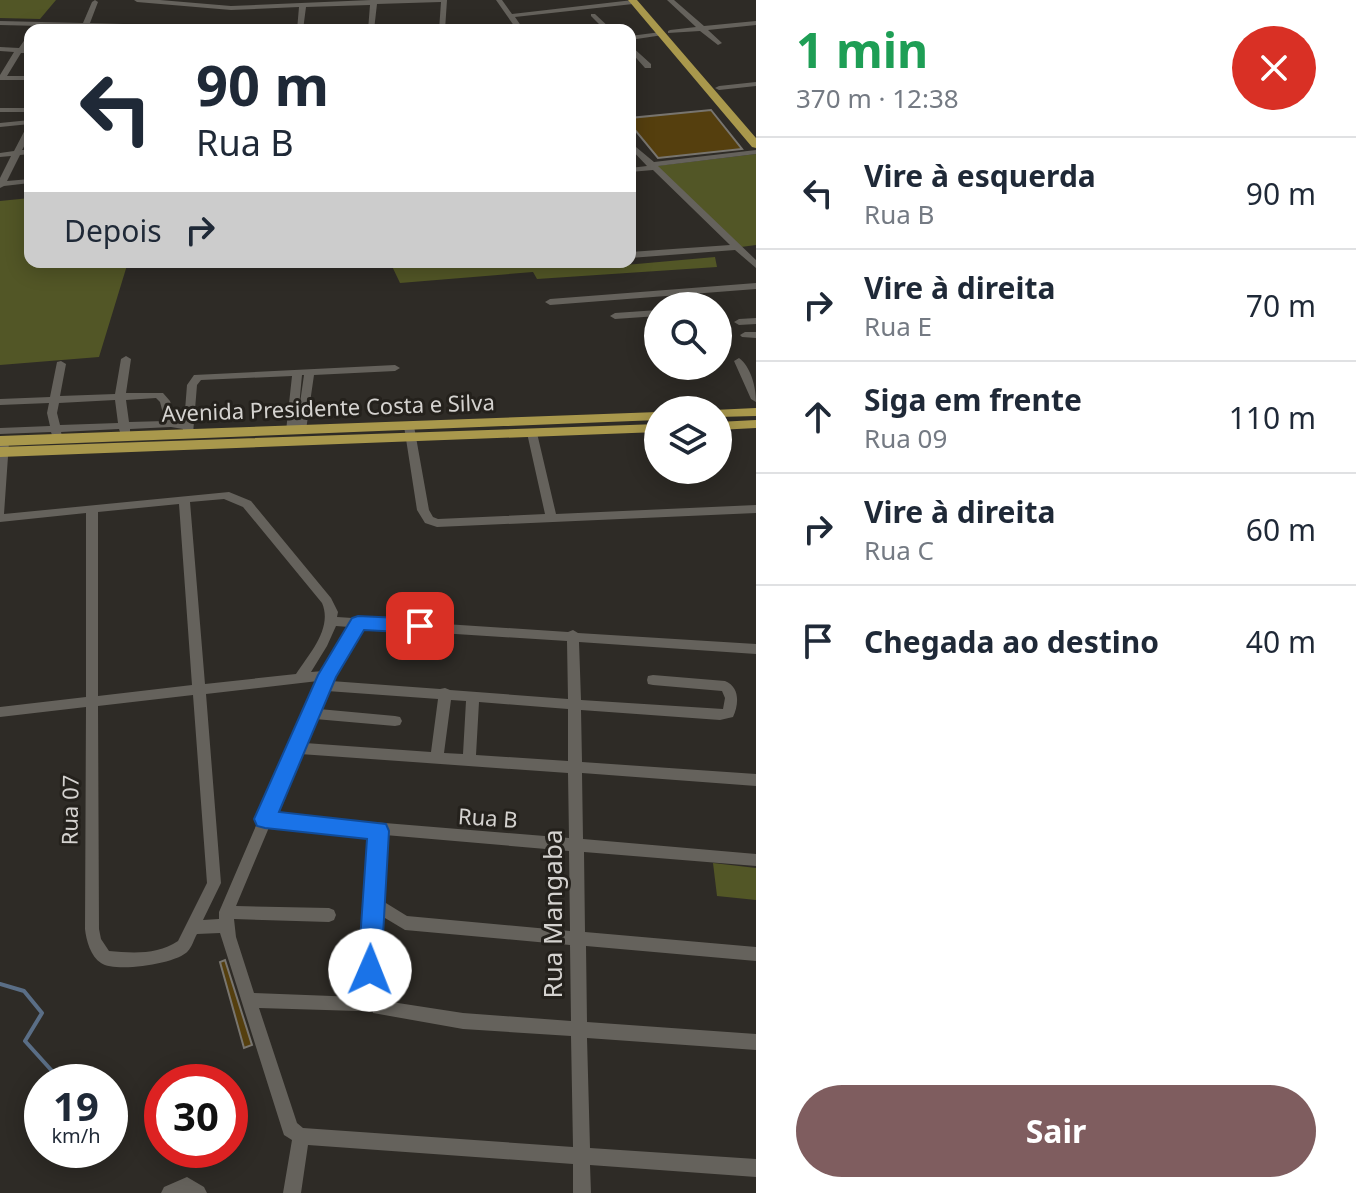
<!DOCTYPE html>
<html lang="pt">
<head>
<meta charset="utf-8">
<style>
	body { margin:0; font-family:"Noto Sans",sans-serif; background:#f6f6f7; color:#1f2937; height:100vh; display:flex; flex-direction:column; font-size:30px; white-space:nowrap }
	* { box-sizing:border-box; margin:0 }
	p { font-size:26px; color:#747a83 }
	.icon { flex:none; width:44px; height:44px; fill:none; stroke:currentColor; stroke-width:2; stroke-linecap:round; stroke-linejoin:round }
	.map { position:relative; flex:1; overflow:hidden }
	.panel { display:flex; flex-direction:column; background:#fff; width:600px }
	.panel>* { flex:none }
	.banner { position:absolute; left:24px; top:24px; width:612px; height:244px; border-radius:16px; box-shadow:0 4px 20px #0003; background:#fff; color:#1f2937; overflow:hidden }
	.tools { position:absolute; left:644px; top:292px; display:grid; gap:16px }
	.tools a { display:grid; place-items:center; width:88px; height:88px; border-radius:50%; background:#fff; box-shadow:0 4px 20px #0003; font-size:40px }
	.speed { position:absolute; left:24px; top:1064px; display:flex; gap:16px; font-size:40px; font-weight:700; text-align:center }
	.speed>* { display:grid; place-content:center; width:104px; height:104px; border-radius:50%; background:#fff; box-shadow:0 4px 20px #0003; line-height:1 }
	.speed small { font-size:20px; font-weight:400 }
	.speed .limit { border:12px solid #d22; background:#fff; color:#111 }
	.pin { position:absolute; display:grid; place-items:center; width:68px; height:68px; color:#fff; margin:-34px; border-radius:16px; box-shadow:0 4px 12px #0006 }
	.me { position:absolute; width:88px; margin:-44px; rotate:1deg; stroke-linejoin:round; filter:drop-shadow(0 0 6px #0008) }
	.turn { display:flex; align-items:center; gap:28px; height:168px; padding:0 40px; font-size:36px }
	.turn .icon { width:104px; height:104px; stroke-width:2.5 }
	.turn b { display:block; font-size:56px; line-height:68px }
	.then { display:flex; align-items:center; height:76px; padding:0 40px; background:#0003; gap:16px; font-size:30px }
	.round { display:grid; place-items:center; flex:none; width:84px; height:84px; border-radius:42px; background:#f6f6f7 }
	.overview { display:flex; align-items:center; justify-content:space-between; height:136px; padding:0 40px }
	h1 { font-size:48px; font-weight:700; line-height:60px; color:#1e9e55 }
	.cta { display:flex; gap:16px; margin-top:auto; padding:16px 40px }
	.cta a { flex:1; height:92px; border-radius:48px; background:#7f5d5f; color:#fff; font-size:32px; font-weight:700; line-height:92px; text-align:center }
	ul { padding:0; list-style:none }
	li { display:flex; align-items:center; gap:24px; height:112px; padding:0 40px; border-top:2px solid #e0e1e3 }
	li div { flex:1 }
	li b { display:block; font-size:30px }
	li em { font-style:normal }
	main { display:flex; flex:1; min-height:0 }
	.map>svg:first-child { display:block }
	.green { fill:#525626 }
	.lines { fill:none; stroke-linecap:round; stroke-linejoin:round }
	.stream { stroke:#5a6e86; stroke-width:4 }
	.building { fill:#553f0e; stroke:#78756f; stroke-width:2 }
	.minor { fill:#65625c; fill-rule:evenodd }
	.major { fill:#a9984c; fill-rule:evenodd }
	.route { fill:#1a73e8; stroke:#114b97; stroke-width:2 }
	.labels { text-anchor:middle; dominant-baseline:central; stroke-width:6; stroke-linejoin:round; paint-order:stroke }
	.street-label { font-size:22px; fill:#d4d2cf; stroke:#24211c }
	.near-street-label { font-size:26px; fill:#d4d2cf; stroke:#24211c }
</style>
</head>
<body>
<main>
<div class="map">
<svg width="756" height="1193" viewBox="0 0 756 1193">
	<rect width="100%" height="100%" fill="#2e2b26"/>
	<path class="green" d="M0 0H56L40 19 0 18Z
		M756 154V245L741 247 656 166Z
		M30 198V262H128L99 357 0 365V201Z
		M715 257 717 267 537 279 533 272 400 283 390 262H611L614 266Z
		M713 863 756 868V900L717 896Z"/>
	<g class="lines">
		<path class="stream" d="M0 984 24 991 42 1013 25 1041 62 1082"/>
	</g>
	<path class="building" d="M711 110 742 149 658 158 630 124V118Z
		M225 960 252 1045 244 1048 220 962Z"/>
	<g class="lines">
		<path class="minor" d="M95 0 98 2 90 23 257 28 260 30 88 27 87 30H81L82 27 0 25V21L83 23 92 2Z
			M134 0H160L231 6 371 0H447L445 30H439L441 2 377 4 374 30H368L370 5 306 7 303 30H297L299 7 231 10 137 2Z
			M496 0H502L512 14 633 0 636 2 633 4 515 17 524 30H517Z
			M667 0H674L704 26 756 21V25L708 30 722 43 718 45 700 31 668 33V31L670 30 696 27Z
			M591 14H595L612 30H605L591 16Z
			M661 32 664 34 663 35 630 40V36Z
			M30 34V41L25 49H30V53H21L7 76H30V80H0V75L14 52 0 51V47L19 48 28 35Z
			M630 45 651 64V68H645L630 51Z
			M756 82V86L719 90 715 88 719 86Z
			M0 108H24L28 110 24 112H0Z
			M30 120V124L0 127V123Z
			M27 126H30V136L22 150H30V154L20 155 7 181 30 179V183L4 186 0 188V178L11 156 0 157V153L14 151Z
			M630 142 654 162 756 150V154L658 166 756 260V268L735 250 630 258V252L730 245 653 170 630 172V168L647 166 630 148Z
			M756 283V289L550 305 545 302 550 299Z
			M658 310V316L615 319 610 316 615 313Z
			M756 318V324L739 325 734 322 739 319Z
			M745 332H756V338L742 337 740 335Z
			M126 356 131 359 126 393H163L170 401 176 421 184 423 187 385 194 375 395 365 400 368 395 371 314 375 306 430 301 433 296 431 291 434 286 431 292 376 201 380 197 385 193 434 188 437 183 434V429L171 427 130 429V433L125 436 121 435 119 429 61 432 62 436 57 439 53 438 51 432 0 434V428L50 426 47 413 49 403 0 405V399L50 397 57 362 61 361 66 364 60 396 115 394 121 359ZM302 375H304L298 417ZM156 398 160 402 165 421 129 422 126 400ZM115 400 118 423 60 425 57 413 59 403Z
			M739 358C751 367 756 387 756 402L751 399 734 361Z
			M409 423 414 426 429 510 433 517 438 519 545 514 527 433 532 430 537 433 556 514 756 505V513L437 527 425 523 417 510 404 426Z
			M4 439 9 442 4 514 229 492 251 501 331 598 338 612 337 617 568 632 573 630 578 633 756 644V654L579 642 581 700 723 709 725 698 722 691 653 685 648 684 647 680 648 676 653 675 725 681C740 687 739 704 733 717L720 720 581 710 582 762 756 774V786L582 773 583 839 756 854V866L584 852 585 932 756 947V961L586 946 587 1022 756 1034V1050L587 1038 590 1148 756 1159V1177L590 1165 591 1193H573V1164L308 1145 301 1193H283L292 1140 284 1135 282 1129 220 933 197 934C194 939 192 947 188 951 177 964 115 973 101 963 91 957 86 940 85 929L86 707 0 717V707L86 697V513L0 522V440ZM224 499 243 507 322 603C333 628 309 654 296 674L205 684 190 502ZM179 504 192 685 98 696V512ZM336 626 349 627 323 671 311 672 327 646ZM362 628 567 641 568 699 450 690 445 688 440 689 331 681ZM318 681 219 912V919L203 920 221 883 206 694ZM327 691 438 699 431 752 305 743 315 719 395 726 400 725 402 721 400 717 395 716 319 709ZM193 695 207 883 178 941C158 955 132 953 109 951L101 939 99 929 98 706ZM451 700 466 701 463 754 444 753ZM479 702 568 709V761L476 755ZM300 754 568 773 569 838 275 814ZM270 825 371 834 361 960 373 1013 463 1029 571 1036 573 1147 303 1128 297 1123 259 1008 358 1011 364 1009 366 1004 364 999 358 997 254 993 236 937 234 919 329 922 334 920 336 915 334 910 329 908 236 906ZM385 835 569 851 570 931 407 916 381 900ZM380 915 405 930 570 945 571 1021 463 1013 385 1001 377 960Z
			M187 1177 204 1187 207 1193H161L164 1187Z"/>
		<path class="major" d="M628 0H637L756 138V148L752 147Z
			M756 408V416L718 417V410H713Z
			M658 412V420L0 446V436Z
			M756 420V428L718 430V422Z
			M658 424V432L0 457V447Z"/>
	</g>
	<path class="route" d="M358 616 420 619 429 626 420 633 364 630 336 677 279 812 386 824 389 831 381 970 378 978 370 981 361 978 358 970 367 839 265 828 257 826 254 819 318 675 352 618Z"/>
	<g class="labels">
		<g class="street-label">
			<text transform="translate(328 407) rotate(-2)">Avenida Presidente Costa e Silva</text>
			<text transform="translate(69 810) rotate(-89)">Rua 07</text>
			<text transform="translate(488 817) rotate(4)">Rua B</text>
		</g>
		<g class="near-street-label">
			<text transform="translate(552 914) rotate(-90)">Rua Mangaba</text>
		</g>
	</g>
</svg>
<div class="tools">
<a><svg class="icon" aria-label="search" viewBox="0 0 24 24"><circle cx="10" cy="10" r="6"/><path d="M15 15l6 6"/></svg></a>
<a><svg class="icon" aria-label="layers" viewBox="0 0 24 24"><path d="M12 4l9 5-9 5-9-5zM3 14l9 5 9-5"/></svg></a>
</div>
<div class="speed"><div>19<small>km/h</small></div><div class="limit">30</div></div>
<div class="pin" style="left:420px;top:626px;background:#d93025"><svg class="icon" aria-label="arrive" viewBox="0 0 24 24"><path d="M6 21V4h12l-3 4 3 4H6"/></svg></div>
<svg class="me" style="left:370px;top:970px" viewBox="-20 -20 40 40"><circle r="19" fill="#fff"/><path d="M0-13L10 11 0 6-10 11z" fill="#1a73e8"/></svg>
<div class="banner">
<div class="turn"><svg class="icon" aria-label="left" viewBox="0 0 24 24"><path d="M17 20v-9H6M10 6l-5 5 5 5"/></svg><div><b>90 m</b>Rua B</div></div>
<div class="then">Depois<svg class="icon" aria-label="right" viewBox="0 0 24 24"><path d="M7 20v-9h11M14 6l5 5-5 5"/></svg></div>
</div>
</div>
<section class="panel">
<div class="overview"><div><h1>1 min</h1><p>370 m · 12:38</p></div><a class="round" style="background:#d93025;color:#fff"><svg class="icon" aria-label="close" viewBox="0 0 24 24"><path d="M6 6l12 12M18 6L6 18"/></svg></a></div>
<ul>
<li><svg class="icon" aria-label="left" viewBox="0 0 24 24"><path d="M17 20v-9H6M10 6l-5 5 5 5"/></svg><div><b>Vire à esquerda</b><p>Rua B</p></div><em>90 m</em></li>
<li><svg class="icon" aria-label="right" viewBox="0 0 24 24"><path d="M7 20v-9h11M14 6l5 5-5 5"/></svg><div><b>Vire à direita</b><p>Rua E</p></div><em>70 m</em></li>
<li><svg class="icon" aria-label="ahead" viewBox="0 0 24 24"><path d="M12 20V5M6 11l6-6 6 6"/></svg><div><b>Siga em frente</b><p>Rua 09</p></div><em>110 m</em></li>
<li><svg class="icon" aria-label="right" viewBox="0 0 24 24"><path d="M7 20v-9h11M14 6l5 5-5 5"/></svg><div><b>Vire à direita</b><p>Rua C</p></div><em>60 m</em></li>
<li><svg class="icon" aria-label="arrive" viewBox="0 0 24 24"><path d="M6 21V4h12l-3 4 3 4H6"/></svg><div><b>Chegada ao destino</b></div><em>40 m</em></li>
</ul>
<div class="cta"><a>Sair</a></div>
</section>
</main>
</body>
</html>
